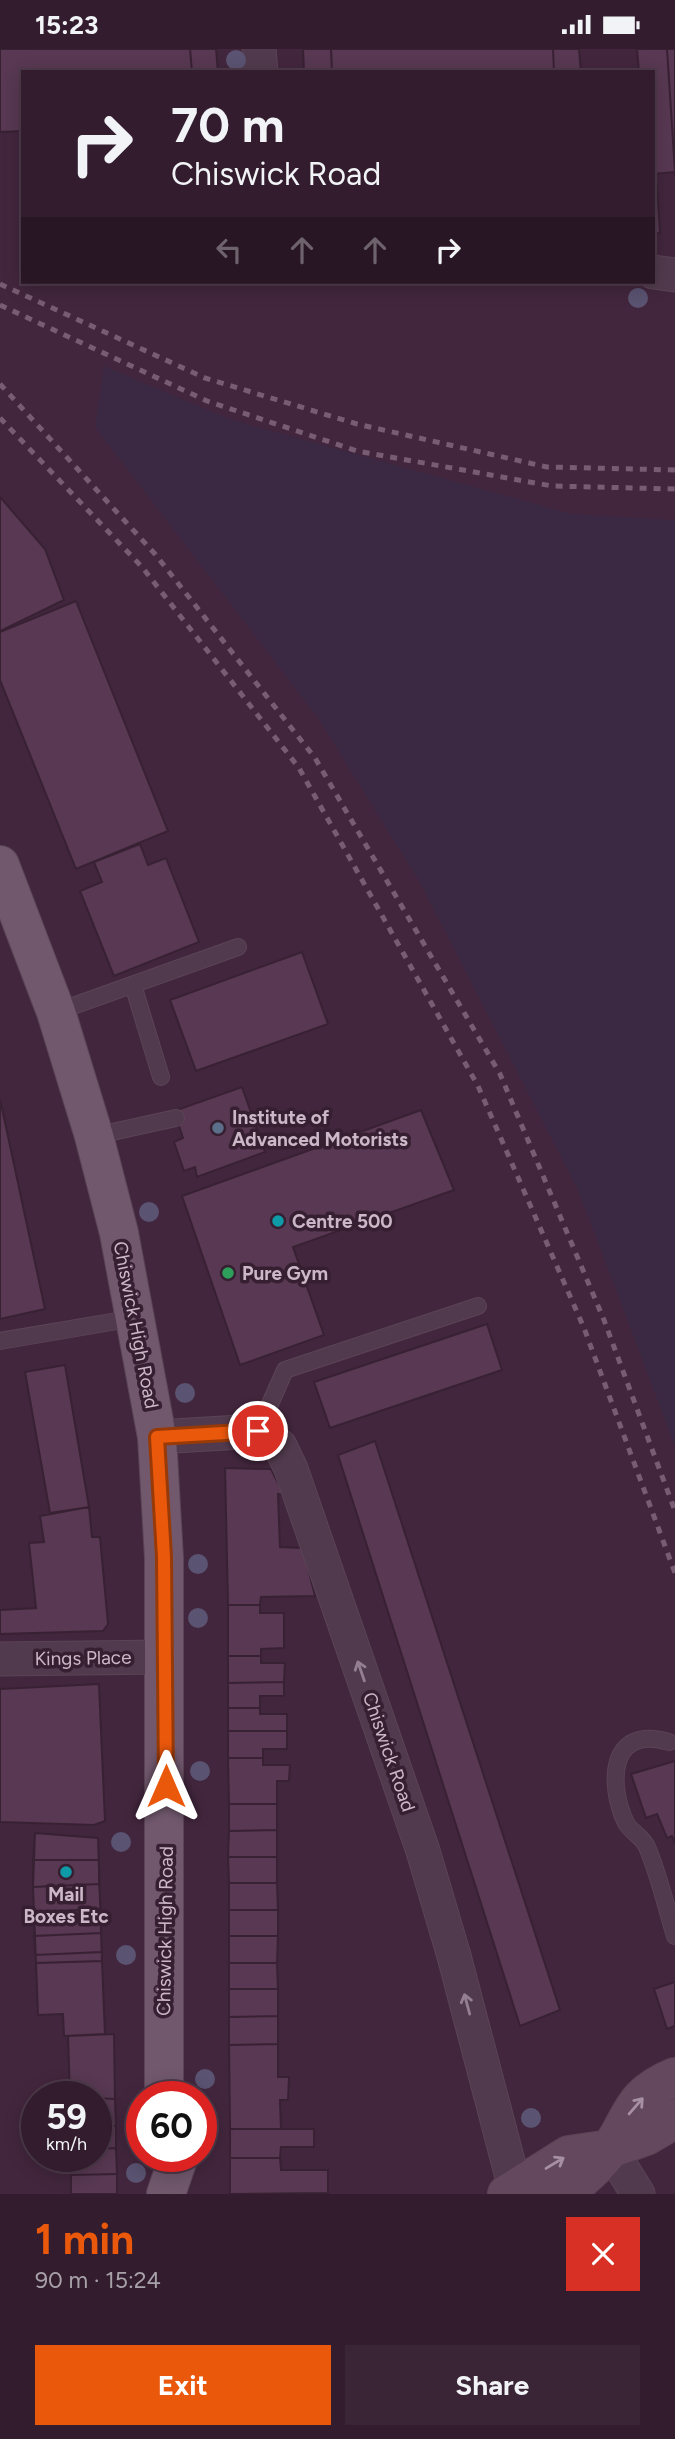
<!DOCTYPE html>
<html lang="en">
<head>
<meta charset="utf-8">
<style>
	body { margin:0; font-family:Figtree,sans-serif; background:#3a2536; color:#f1f3f6; height:100vh; display:flex; flex-direction:column; font-size:26px; white-space:nowrap }
	* { box-sizing:border-box; margin:0 }
	p { font-size:23px; color:#a8a1aa }
	.icon { flex:none; width:38px; height:38px; fill:none; stroke:currentColor; stroke-width:2; stroke-linecap:round; stroke-linejoin:round }
	.map { position:relative; height:2145px; overflow:hidden }
	.side { display:flex; flex-direction:column; background:#321c2e; flex:1 }
	.side>* { flex:none }
	.hud { position:absolute; left:21px; top:21px; width:634px; height:214px; border-radius:0px; box-shadow:0 4px 18px #0003,0 0 0 2px #4d3a4a; background:#321c2e; color:#f1f3f6; overflow:hidden }
	.speed { position:absolute; left:21px; top:2032px; display:flex; gap:14px; font-size:35px; font-weight:700; text-align:center }
	.speed>* { display:grid; place-content:center; width:91px; height:91px; border-radius:50%; background:#321c2e; box-shadow:0 4px 18px #0003,0 0 0 2px #4d3a4a; line-height:1 }
	.speed small { font-size:18px; font-weight:400 }
	.speed .limit { border:10px solid #d22; background:#fff; color:#111 }
	.pin { position:absolute; display:grid; place-items:center; width:60px; height:60px; color:#fff; margin:-30px; border:4px solid #fff; border-radius:50%; box-shadow:0 2px 7px #0007 }
	.me { position:absolute; width:77px; margin:-38px; rotate:0deg; stroke-linejoin:round; filter:drop-shadow(0 0 5px #0008) }
	.turn { display:flex; align-items:center; gap:24px; height:147px; padding:0 35px; font-size:32px }
	.turn .icon { width:91px; height:91px; stroke-width:2.5 }
	.turn b { display:block; font-size:49px; line-height:60px }
	.lanes { display:flex; align-items:center; height:66px; padding:0 35px; background:#0003; justify-content:center; gap:35px; direction:ltr }
	.lanes .off { opacity:.35 }
	.round { display:grid; place-items:center; flex:none; width:74px; height:74px; border-radius:0px; background:#3a2536 }
	.overview { display:flex; align-items:center; justify-content:space-between; height:119px; padding:0 35px }
	h1 { font-size:42px; font-weight:700; line-height:52px; color:#ea580c }
	.primary-button { display:flex; gap:14px; margin-top:auto; padding:14px 35px }
	.primary-button a { flex:1; height:80px; border-radius:0px; background:#ea580c; color:#fff; font-size:28px; font-weight:700; line-height:80px; text-align:center }
	.primary-button a+a { background:#3a2536; color:#f1f3f6 }
	.status { display:flex; justify-content:space-between; align-items:center; height:49px; padding:0 35px; background:#321c2e; direction:ltr }
	.status svg { height:19px; fill:currentColor }
	.map>svg:first-child { display:block }
	.green { fill:#3b2843 }
	.building { fill:#583852; stroke:#392134; stroke-width:2 }
	.lines { fill:none; stroke-linecap:round; stroke-linejoin:round }
	.service-casing { stroke:#5b4456; stroke-width:18 }
	.minor-casing { stroke:#5b4456; stroke-width:35 }
	.secondary-casing { stroke:#5b4456; stroke-width:40 }
	.primary-casing { stroke:#5b4456; stroke-width:40 }
	.service { stroke:#513a4d; stroke-width:16 }
	.minor { stroke:#513a4d; stroke-width:33 }
	.secondary { stroke:#64485e; stroke-width:38 }
	.primary { stroke:#71586d; stroke-width:38 }
	.rail { stroke:#785c73; stroke-width:5; stroke-dasharray:7 7; stroke-linecap:butt }
	.tree { fill:#5a5371 }
	.oneway { stroke:#947f90 }
	.oneway2 { stroke:#a790a2 }
	.route-casing { stroke:#983908; stroke-width:18 }
	.route { stroke:#ea580c; stroke-width:12 }
	.service-dot { fill:#5c6f8a; stroke:#371f32; stroke-width:2.5 }
	.culture-dot { fill:#0f9aa8; stroke:#371f32; stroke-width:2.5 }
	.leisure-dot { fill:#2e9e5b; stroke:#371f32; stroke-width:2.5 }
	.labels { text-anchor:middle; dominant-baseline:central; stroke-width:7; stroke-linejoin:round; paint-order:stroke }
	.poi-label { font-size:19px; font-weight:bold; fill:#cbb7c7; stroke:#371f32; text-anchor:start }
	.street-label { font-size:19px; fill:#cbb7c7; stroke:#371f32 }
</style>
</head>
<body>
<div class="status"><b>15:23</b><svg viewBox="0 0 49 12"><path d="M0 12V9h3v3zM5 12V6h3v6zM10 12V3h3v9zM15 12V0h3v12zM26 1h20v11H26zM47 4h2v5h-2z"/></svg></div>
<div class="map">
<svg width="675" height="2145" viewBox="0 0 675 2145">
	<rect width="100%" height="100%" fill="#42263d"/>
	<path class="green" d="M104 317 229 370 572 465 675 471V1397L578 1141 419 832 318 669 95 378Z"/>
	<path class="building" d="M0 0H190L192 23H23V82L0 83Z
		M190 0H216L218 23H192Z
		M303 0H331L332 23H304Z
		M331 0H553L554 23H332Z
		M553 0H579L581 23H554Z
		M637 0H667L675 123 653 125V23H639Z
		M667 0H675V127V123Z
		M653 136H657L660 184 653 185Z
		M0 448 45 500 64 551 0 582Z
		M76 552 168 782 76 820 0 631V583Z
		M140 795 148 816 166 809 199 893 114 927 80 842 102 833 94 813Z
		M302 903 328 975 196 1022 170 951Z
		M242 1038 265 1103 197 1128 195 1118 184 1122 174 1093 183 1089 174 1062Z
		M0 1050 45 1260 0 1270Z
		M421 1061 454 1141 293 1198 324 1286 240 1316 182 1147Z
		M487 1275 502 1321 330 1379 314 1333Z
		M65 1316 89 1458 50 1464 25 1323Z
		M375 1392 560 1961 520 1977 338 1406Z
		M225 1419 271 1420 284 1446 278 1445 280 1498 303 1499 315 1547 261 1548 260 1556H228Z
		M89 1458 92 1488H100L108 1575 103 1582 0 1585V1561L36 1559 29 1494 44 1493 40 1467Z
		M228 1556H260V1564H284V1599L261 1600V1607H228Z
		M228 1607H261V1614H285L284 1633 228 1634Z
		M284 1633V1647H260V1659H228V1634Z
		M99 1635 105 1772 94 1776 0 1773V1640Z
		M228 1659H260V1665H287V1682H228Z
		M228 1682H287V1700H263V1709H228Z
		M228 1709H263V1716H290L289 1732H277V1755H229Z
		M675 1712V1795L672 1787 667 1789 657 1765 646 1769 631 1725Z
		M229 1755H277V1781L229 1782Z
		M277 1781V1808H228L229 1782Z
		M35 1784 98 1789 99 1811H33Z
		M35 1784 98 1789 102 1912 36 1914 33 1838Z
		M228 1808H277V1834H229Z
		M33 1811H99V1835L33 1838Z
		M229 1834H277L278 1861H229Z
		M99 1835 101 1860 34 1863 33 1838Z
		M101 1860V1884L34 1887V1863Z
		M229 1861H278V1887H229Z
		M101 1884 102 1903 35 1906 34 1887Z
		M229 1887H278L277 1914H229Z
		M102 1912 105 1985 64 1987 63 1965 38 1966 36 1914Z
		M229 1914H277L278 1940H229Z
		M675 1933V1977L667 1980 654 1940Z
		M229 1940H278V1967L229 1968Z
		M278 1967V1995L229 1996V1968Z
		M114 1985 115 2050 70 2048 68 1987Z
		M278 1995V2028H289L288 2051H280L281 2080H230L229 1996Z
		M96 2050H115L116 2077H96Z
		M96 2077H116V2099L96 2100Z
		M230 2080H314V2098H281L280 2109H230Z
		M116 2099 117 2125 71 2126V2107H96V2100Z
		M230 2109H280L281 2121H328V2144L230 2145Z
		M117 2125V2145H71V2126Z"/>
	<g class="lines">
		<g class="service-casing">
			<path id="service" d="M133 936 161 1028
				M56 963 238 898
				M94 1087 176 1069
				M0 1292 135 1269
				M258 1382 285 1321 478 1257
				M669 1693C610 1675 607 1734 626 1774 631 1783 643 1788 647 1798 659 1826 666 1858 675 1887"/>
		</g>
		<g class="minor-casing">
			<path id="minor" d="M259 0 261 23
				M653 223 675 226
				M157 1388 258 1382 280 1397 291 1420 423 1802 454 1907 515 2139
				M0 1610 165 1608
				M610 2100 638 2145"/>
		</g>
		<g class="secondary-casing">
			<path id="secondary" d="M507 2145 569 2106 610 2100 646 2087 675 2070
				M563 2145C579 2132 598 2117 611 2099 634 2065 630 2047 675 2028"/>
		</g>
		<g class="primary-casing">
			<path id="primary" d="M0 816 56 963 94 1087 119 1184 157 1388 164 1509V2048
				M166 2145 179 2107"/>
		</g>
		<use href="#service" class="service"/>
		<use href="#minor" class="minor"/>
		<use href="#secondary" class="secondary"/>
		<use href="#primary" class="primary"/>
		<path class="rail" d="M0 235 205 329 357 375 547 418 675 421
			M0 256 207 352 357 402 552 437 675 440
			M0 335 155 505 315 709 500 1025 604 1271 675 1462
			M0 369 142 518 299 719 478 1037 584 1279 675 1524"/>
	</g>
	<g class="tree">
		<circle cx="236" cy="11" r="10"/>
		<circle cx="638" cy="249" r="10"/>
		<circle cx="149" cy="1163" r="10"/>
		<circle cx="185" cy="1344" r="10"/>
		<circle cx="198" cy="1515" r="10"/>
		<circle cx="198" cy="1569" r="10"/>
		<circle cx="200" cy="1722" r="10"/>
		<circle cx="121" cy="1793" r="10"/>
		<circle cx="126" cy="1906" r="10"/>
		<circle cx="205" cy="2030" r="10"/>
		<circle cx="531" cy="2069" r="10"/>
		<circle cx="136" cy="2124" r="10"/>
	</g>
	<defs><path id="oneway-shaft" d="M-6 0H5M1.5-3L5.5 0L1.5 3" fill="none" stroke-width="1.6" stroke-linecap="round" stroke-linejoin="round" transform="scale(1.75)"/></defs>
	<g class="oneway">
		<use href="#oneway-shaft" transform="translate(361 1622) rotate(-109)"/>
		<use href="#oneway-shaft" transform="translate(467 1955) rotate(-105)"/>
	</g>
	<g class="oneway2">
		<use href="#oneway-shaft" transform="translate(636 2057) rotate(-49)"/>
		<use href="#oneway-shaft" transform="translate(555 2114) rotate(-31)"/>
	</g>
	<g class="lines">
		<g class="route-casing">
			<path id="route" d="M166 1737 164 1508 157 1388 258 1382"/>
		</g>
		<use href="#route" class="route"/>
	</g>
	<circle class="service-dot" cx="218" cy="1079" r="7"/>
	<g class="culture-dot">
		<circle cx="278" cy="1172" r="7"/>
		<circle cx="66" cy="1823" r="7"/>
	</g>
	<circle class="leisure-dot" cx="228" cy="1224" r="7"/>
	<g class="labels">
		<g class="poi-label">
			<text x="232" y="1068">Institute of<tspan x="232" dy="22">Advanced Motorists</tspan></text>
			<text x="292" y="1172">Centre 500</text>
			<text x="242" y="1224">Pure Gym</text>
			<text x="66" y="1845" text-anchor="middle">Mail<tspan x="66" dy="22">Boxes Etc</tspan></text>
		</g>
		<g class="street-label">
			<text transform="translate(136 1276) rotate(79)">Chiswick High Road</text>
			<text transform="translate(83 1609) rotate(-1)">Kings Place</text>
			<text transform="translate(389 1703) rotate(71)">Chiswick Road</text>
			<text transform="translate(165 1882) rotate(-89)">Chiswick High Road</text>
		</g>
	</g>
</svg>
<div class="speed"><div>59<small>km/h</small></div><div class="limit">60</div></div>
<div class="pin" style="left:258px;top:1382px;background:#d93025"><svg class="icon" aria-label="arrive" viewBox="0 0 24 24"><path d="M6 21V4h12l-3 4 3 4H6"/></svg></div>
<svg class="me" style="left:166px;top:1737px" viewBox="-20 -20 40 40"><path d="M0-17L14 15 0 8-14 15z" fill="#ea580c" stroke="#fff" stroke-width="4"/></svg>
<div class="hud">
<div class="turn"><svg class="icon" aria-label="right" viewBox="0 0 24 24"><path d="M7 20v-9h11M14 6l5 5-5 5"/></svg><div><b>70 m</b>Chiswick Road</div></div>
<div class="lanes"><svg class="icon off" aria-label="left" viewBox="0 0 24 24"><path d="M17 20v-9H6M10 6l-5 5 5 5"/></svg><svg class="icon off" aria-label="ahead" viewBox="0 0 24 24"><path d="M12 20V5M6 11l6-6 6 6"/></svg><svg class="icon off" aria-label="ahead" viewBox="0 0 24 24"><path d="M12 20V5M6 11l6-6 6 6"/></svg><svg class="icon" aria-label="right" viewBox="0 0 24 24"><path d="M7 20v-9h11M14 6l5 5-5 5"/></svg></div>
</div>
</div>
<section class="side">
<div class="overview"><div><h1>1 min</h1><p>90 m · 15:24</p></div><a class="round" style="background:#d93025;color:#fff"><svg class="icon" aria-label="close" viewBox="0 0 24 24"><path d="M6 6l12 12M18 6L6 18"/></svg></a></div>
<div class="primary-button"><a>Exit</a><a>Share</a></div>
</section>
</body>
</html>
